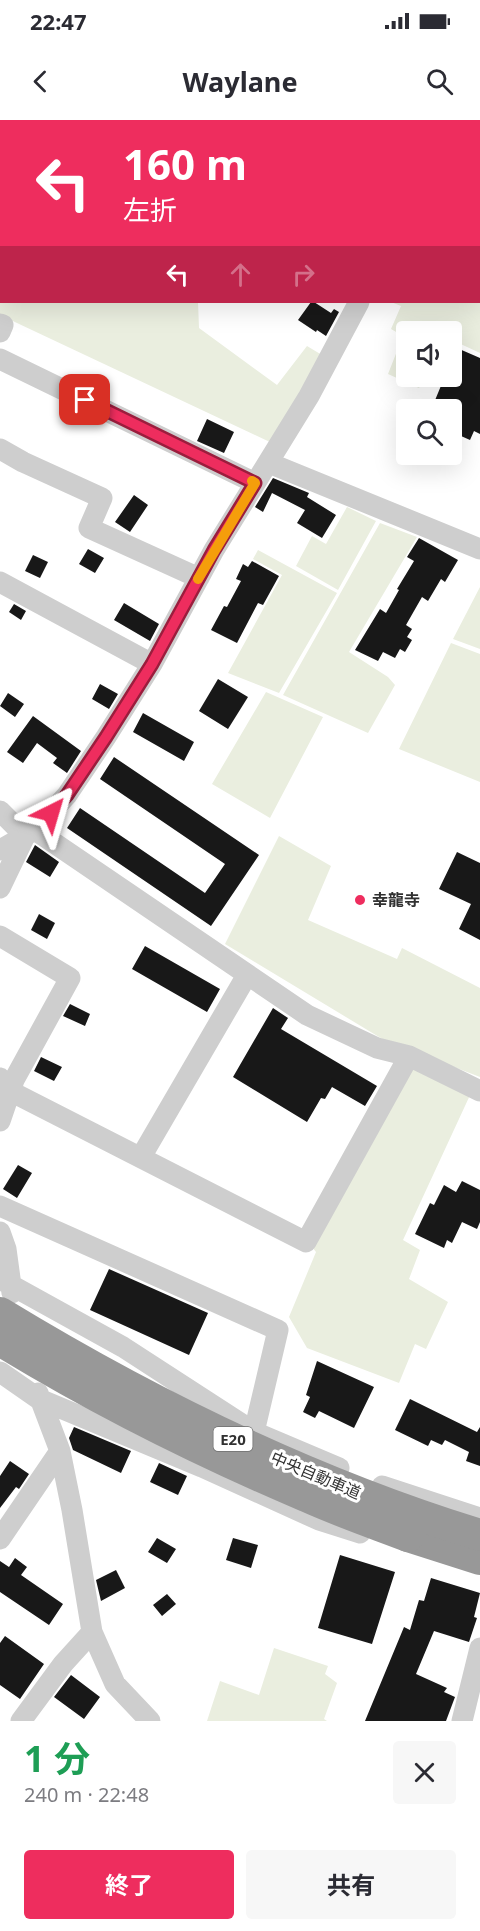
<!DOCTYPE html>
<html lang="ja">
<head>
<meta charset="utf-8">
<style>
	body { margin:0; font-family:"Noto Sans","Noto Sans JP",sans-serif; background:#f7f7f7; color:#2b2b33; height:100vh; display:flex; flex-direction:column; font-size:22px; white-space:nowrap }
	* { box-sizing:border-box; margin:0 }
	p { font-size:20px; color:#7c7c81 }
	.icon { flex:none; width:33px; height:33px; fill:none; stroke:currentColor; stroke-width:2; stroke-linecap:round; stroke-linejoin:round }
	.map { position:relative; height:1601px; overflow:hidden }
	.details { display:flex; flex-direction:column; background:#fff; flex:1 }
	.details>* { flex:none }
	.guide { position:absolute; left:0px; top:0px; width:480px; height:183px; box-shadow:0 6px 24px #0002; background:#ee2d5e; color:#fff; overflow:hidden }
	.tools { position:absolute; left:396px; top:201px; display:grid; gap:12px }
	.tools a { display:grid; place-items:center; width:66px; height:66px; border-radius:6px; background:#fff; box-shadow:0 6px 24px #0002; font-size:30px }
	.pin { position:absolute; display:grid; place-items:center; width:51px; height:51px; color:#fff; margin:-26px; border-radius:12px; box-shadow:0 3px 9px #0006 }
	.me { position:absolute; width:66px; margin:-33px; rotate:40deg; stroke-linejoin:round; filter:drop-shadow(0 0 4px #0008) }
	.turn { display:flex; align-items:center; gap:21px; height:126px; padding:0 24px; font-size:27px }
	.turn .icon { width:78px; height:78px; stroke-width:2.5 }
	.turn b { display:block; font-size:42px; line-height:51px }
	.lanes { display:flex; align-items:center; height:57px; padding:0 24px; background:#0003; justify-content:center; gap:30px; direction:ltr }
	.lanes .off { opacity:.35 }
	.round { display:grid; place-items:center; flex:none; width:63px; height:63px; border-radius:6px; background:#f7f7f7 }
	.headline { display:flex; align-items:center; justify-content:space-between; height:102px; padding:0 24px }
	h1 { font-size:36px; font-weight:700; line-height:45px; color:#1e9e55 }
	.cta { display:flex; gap:12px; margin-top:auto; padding:12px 24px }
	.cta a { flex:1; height:69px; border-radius:6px; background:#ee2d5e; color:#fff; font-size:24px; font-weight:700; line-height:69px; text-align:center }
	.cta a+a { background:#f7f7f7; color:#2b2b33 }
	.status { display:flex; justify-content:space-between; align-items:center; height:42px; padding:0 30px; background:#fff; direction:ltr }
	.status svg { height:16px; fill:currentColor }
	header { display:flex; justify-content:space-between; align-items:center; height:78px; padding:0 24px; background:#fff; font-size:27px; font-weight:700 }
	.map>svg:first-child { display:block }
	.green { fill:#eaeedf }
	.building { fill:#181818 }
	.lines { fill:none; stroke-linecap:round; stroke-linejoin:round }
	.minor { stroke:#cecece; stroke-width:21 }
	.highway { stroke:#989898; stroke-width:32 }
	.highway-bridge { stroke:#989898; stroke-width:32 }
	.route-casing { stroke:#9b1d3d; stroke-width:15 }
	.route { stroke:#ee2d5e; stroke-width:10 }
	.slow { stroke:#f59e0b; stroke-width:10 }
	.poi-dot { fill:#ee2d5e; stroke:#fff; stroke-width:2 }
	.labels { text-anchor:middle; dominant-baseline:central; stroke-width:6; stroke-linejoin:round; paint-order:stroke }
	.shield { fill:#fff; stroke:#6f6f6f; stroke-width:1.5 }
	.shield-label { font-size:15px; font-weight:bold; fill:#313131 }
	.poi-label { font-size:16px; font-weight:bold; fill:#313131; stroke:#fff; text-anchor:start }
	.street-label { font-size:16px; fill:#313131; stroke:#fff }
</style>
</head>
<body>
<div class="status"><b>22:47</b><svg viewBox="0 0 49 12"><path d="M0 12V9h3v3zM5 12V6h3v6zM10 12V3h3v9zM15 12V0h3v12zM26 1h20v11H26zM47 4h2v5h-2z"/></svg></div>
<header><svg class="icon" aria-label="back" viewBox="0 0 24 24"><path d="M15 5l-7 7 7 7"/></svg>Waylane<svg class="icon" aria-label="search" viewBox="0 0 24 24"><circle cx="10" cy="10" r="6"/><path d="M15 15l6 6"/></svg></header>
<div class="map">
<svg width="480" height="1601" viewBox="0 0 480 1601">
	<rect width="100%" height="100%" fill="#fff"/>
	<path class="green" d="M0 15 2 16V182H198L199 208 277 265 307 226 322 235 272 323 0 195Z
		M479 94 480 95V233L452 220V212H406V256L424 257 419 268 388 254 403 216 391 209 401 186 391 182H478Z
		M347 387 376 401 338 470 296 446 312 416 326 424Z
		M380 403 417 417 349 532 388 557 395 565 368 613 283 575Z
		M258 430 337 473 279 573 228 553 282 455 253 439Z
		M480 467V529L453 519Z
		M451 523 480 534V662L399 629Z
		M266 572 323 597 270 698 212 664Z
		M279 716 331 746 308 800 397 839 402 828 480 868V957L384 920 225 824Z
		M413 944 471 973 403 1120 420 1130 409 1159 448 1182 426 1229 415 1224 399 1263 307 1228 289 1197 316 1132 312 1127Z
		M274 1528 328 1546 325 1554 337 1563 324 1599 327 1601H207L220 1561 259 1575Z"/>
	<path class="building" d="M311 182H314L331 193 334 189 339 192 326 216 317 210 316 212 298 200Z
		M457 228 480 238V314L474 311 470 320 452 312V290H431L445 256H452V242Z
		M207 299 234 312 224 333 197 321Z
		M273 358 309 373 307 377 336 395 322 418 297 403 305 390 272 373 263 392 255 387Z
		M134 375 148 385 130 412 115 402Z
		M419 418 458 440 445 462 441 459 428 481 422 477 406 505 412 509 407 517 412 520 405 532 400 529 395 538 383 532 378 541 355 530 380 489 386 493 399 470 397 469 414 441 407 437Z
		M88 429 104 438 95 453 79 444Z
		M33 435 48 442 40 458 25 451Z
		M252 441 279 456 263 485 258 483 237 523 211 510 224 486 227 487 241 461 236 459 243 444 248 447Z
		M124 483 159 504 150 521 114 500Z
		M14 484 26 491 21 500 9 492Z
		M218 559 248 577 228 609 199 591Z
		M100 564 118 574 109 589 92 579Z
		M8 573 24 584 15 597 0 586Z
		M143 593 194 622 184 641 133 612Z
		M33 596 81 631 67 653 53 643 57 638 37 623 23 643 7 632Z
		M114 637 259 735 211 806 67 708 80 688 205 773 225 744 100 659Z
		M35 725 59 742 50 757 26 742Z
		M457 732 480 743V820L459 809 471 784 439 769Z
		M39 794 55 803 47 819 31 810Z
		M145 826 220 869 207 892 132 849Z
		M70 884 90 894 85 906 63 896Z
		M273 888 288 898 281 909 377 966 365 986 332 967 325 979 321 978 307 1002 233 957Z
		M41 937 62 947 54 961 34 951Z
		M18 1045 32 1053 17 1078 3 1069Z
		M462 1061 480 1070V1102L477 1109 462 1102 452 1123 447 1120 444 1128 415 1114 430 1083 434 1085 444 1065 456 1072Z
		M109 1149 208 1193 189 1235 90 1190Z
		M317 1241 374 1267 354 1308 319 1291 315 1298 303 1292 310 1277 306 1275Z
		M410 1279 477 1312 480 1307V1346L466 1341 469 1332 445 1320 442 1325 431 1320 428 1326 395 1310Z
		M74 1307 131 1331 121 1353 73 1330 69 1318Z
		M10 1341 29 1354 19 1369 16 1367 0 1388V1356Z
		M159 1343 187 1356 178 1375 150 1362Z
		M157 1418 176 1429 167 1443 148 1432Z
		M233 1418 258 1425 251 1448 226 1440Z
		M340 1435 395 1452 372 1524 318 1508Z
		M15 1438 27 1447 21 1455 63 1484 49 1505 0 1472V1441L9 1447Z
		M116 1450 125 1468 101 1481 96 1460Z
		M431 1458 480 1473 474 1497 477 1498 469 1522 434 1511 416 1554 447 1568 444 1572 455 1577 446 1601H365L404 1507 410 1510 419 1480 424 1481Z
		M167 1474 176 1484 162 1496 153 1485Z
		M5 1516 44 1544 20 1579 0 1565V1523Z
		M71 1555 100 1577 84 1599 54 1577Z"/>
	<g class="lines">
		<path class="minor" d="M443 2 444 0
			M478 69 480 70
			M0 204 3 205 0 212
			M0 239 255 363
			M0 329 23 342 102 378 89 408 199 458
			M269 343 480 429
			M0 462 152 544
			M0 691 25 716 0 768
			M35 710 307 895 377 928 409 936 480 971
			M0 730 35 710 67 675 106 617 152 544 214 430 309 276 359 182
			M0 816 70 858 14 960 0 1001
			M0 958 10 971 306 1122 409 936
			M141 1037 247 855
			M0 1086 278 1210 254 1312
			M0 1112 6 1129 12 1173
			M0 1159 123 1227 254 1312 339 1348
			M0 1252 39 1279 202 1347 319 1400 360 1413
			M38 1273 60 1331 72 1390 92 1512 115 1564 150 1601
			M382 1366 480 1398
			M0 1419 60 1331
			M21 1601 63 1544 92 1512
			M462 1601 480 1528"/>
		<path class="highway" d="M408 1416 480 1439"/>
		<path class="highway-bridge" d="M0 1193C151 1285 311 1363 480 1415
			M0 1220C98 1280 200 1331 306 1376 339 1391 374 1403 408 1416"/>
	</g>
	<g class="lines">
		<g class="route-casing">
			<path id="route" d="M51 693 67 675 106 617 152 544 214 430 255 363 85 280"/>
		</g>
		<use href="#route" class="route"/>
		<path class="slow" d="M198 459 255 363 252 361"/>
	</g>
	<circle class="poi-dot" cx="360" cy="780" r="6"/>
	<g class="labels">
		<rect class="shield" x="213.5" y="1307" width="39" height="24" rx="4.5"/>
		<g class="shield-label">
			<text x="233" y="1319">E20</text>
		</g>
		<g class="poi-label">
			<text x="372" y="780">幸龍寺</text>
		</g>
		<g class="street-label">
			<text transform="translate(316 1355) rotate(23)">中央自動車道</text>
		</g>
	</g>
</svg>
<div class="tools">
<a><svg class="icon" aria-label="sound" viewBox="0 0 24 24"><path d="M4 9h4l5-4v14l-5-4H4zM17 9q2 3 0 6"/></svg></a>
<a><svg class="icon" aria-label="search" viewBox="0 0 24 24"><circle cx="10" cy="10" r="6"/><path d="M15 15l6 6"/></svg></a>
</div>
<div class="pin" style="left:85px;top:280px;background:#d93025"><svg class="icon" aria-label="arrive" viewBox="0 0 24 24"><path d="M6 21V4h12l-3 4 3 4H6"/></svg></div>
<svg class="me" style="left:51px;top:693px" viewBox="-20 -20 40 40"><path d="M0-17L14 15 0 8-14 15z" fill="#ee2d5e" stroke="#fff" stroke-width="4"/></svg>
<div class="guide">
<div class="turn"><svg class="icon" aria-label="left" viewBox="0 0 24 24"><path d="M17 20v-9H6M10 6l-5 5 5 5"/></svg><div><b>160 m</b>左折</div></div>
<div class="lanes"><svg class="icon" aria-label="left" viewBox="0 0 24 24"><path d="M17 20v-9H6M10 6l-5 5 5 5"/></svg><svg class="icon off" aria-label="ahead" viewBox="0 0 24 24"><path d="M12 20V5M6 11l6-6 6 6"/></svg><svg class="icon off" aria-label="right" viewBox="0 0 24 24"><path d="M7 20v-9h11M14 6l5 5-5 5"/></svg></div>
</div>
</div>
<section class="details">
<div class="headline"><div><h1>1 分</h1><p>240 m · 22:48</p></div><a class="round"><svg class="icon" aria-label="close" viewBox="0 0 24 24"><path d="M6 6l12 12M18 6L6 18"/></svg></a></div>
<div class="cta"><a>終了</a><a>共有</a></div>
</section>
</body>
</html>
